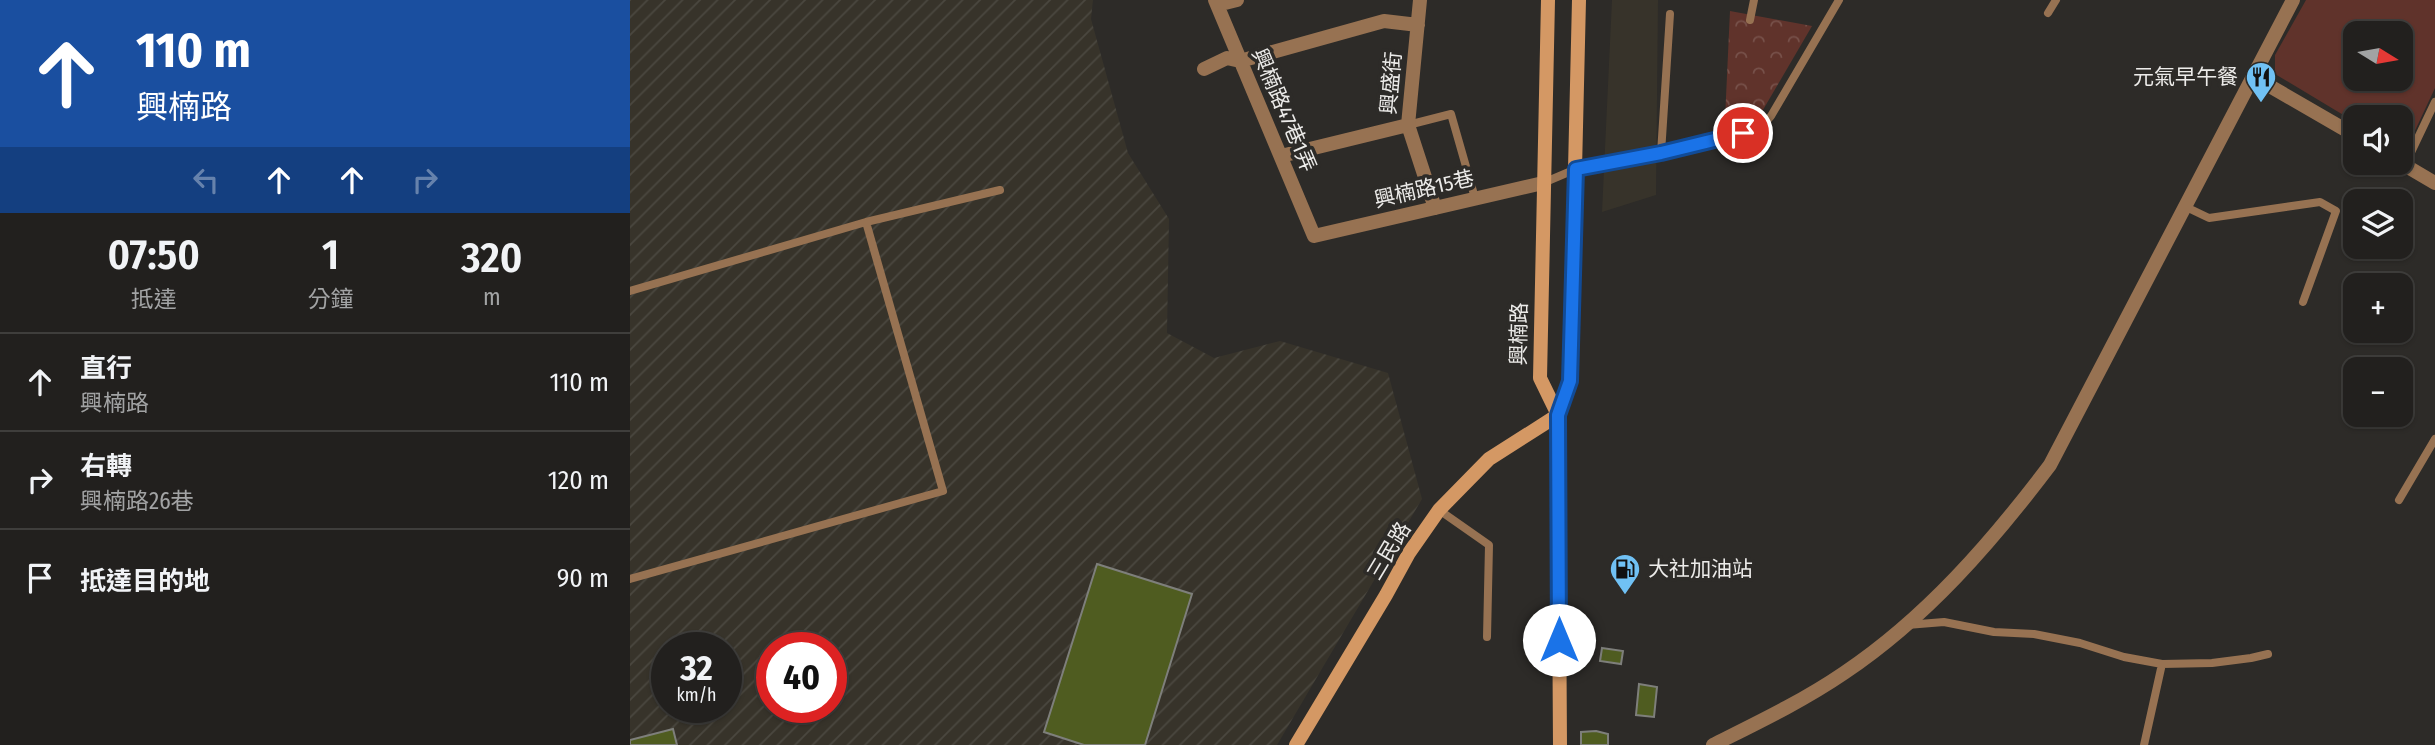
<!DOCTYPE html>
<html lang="zh-TW">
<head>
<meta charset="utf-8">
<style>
	body { margin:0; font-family:"Fira Sans Condensed","Noto Sans TC",sans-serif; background:#2a2827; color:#f1f3f6; height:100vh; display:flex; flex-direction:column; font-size:26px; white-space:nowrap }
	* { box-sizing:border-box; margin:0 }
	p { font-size:23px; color:#a2a3a4 }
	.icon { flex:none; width:38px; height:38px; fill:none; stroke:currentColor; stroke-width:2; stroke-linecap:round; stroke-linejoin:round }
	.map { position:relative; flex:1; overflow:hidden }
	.details { display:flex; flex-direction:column; background:#22201e; width:630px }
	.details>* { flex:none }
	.guide { background:#1a4fa0; color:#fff; overflow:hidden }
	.needle { width:46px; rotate:101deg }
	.controls { position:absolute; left:1713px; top:21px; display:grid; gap:14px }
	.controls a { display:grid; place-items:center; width:70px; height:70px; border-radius:14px; background:#22201e; box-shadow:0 2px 5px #0004,0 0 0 2px #3f3e3c; font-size:35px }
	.speed { position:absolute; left:21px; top:632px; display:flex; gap:14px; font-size:35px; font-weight:700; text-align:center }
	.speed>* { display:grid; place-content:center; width:91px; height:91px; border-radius:50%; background:#22201e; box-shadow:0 2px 5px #0004,0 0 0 2px #3f3e3c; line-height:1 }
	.speed small { font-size:18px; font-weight:400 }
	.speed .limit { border:10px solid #d22; background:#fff; color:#111 }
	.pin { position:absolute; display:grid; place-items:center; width:60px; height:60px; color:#fff; margin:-30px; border:4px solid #fff; border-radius:50%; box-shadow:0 2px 7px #0007 }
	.me { position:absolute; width:77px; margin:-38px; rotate:0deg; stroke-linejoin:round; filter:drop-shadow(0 0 5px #0008) }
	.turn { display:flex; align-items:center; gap:24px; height:147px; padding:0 21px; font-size:32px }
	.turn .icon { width:91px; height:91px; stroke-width:2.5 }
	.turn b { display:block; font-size:49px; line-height:60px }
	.lanes { display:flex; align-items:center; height:66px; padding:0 21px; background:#0003; justify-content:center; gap:35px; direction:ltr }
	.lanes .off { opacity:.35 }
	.eta { display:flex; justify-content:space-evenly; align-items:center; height:119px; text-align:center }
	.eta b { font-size:42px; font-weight:600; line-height:49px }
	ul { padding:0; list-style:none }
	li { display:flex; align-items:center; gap:21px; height:98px; padding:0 21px; border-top:2px solid #3f3e3c }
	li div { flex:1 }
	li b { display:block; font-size:26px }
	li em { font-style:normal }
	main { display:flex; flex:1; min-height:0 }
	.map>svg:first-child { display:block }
	.built { fill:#37332a }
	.industrial { fill:url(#industrial-furrows); fill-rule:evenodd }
	.green { fill:#60332b; fill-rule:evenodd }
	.forest { fill:url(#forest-crowns) }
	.building { fill:#4f5c20; stroke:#7e7f7b; stroke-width:2 }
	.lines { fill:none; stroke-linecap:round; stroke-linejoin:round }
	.lane { stroke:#977252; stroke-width:8 }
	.street { stroke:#977252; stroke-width:14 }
	.secondary { stroke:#d49864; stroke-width:14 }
	.route-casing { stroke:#114b97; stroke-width:18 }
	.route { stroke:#1a73e8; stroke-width:12 }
	.labels { text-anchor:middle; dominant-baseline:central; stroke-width:7; stroke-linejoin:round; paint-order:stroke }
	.poi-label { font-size:21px; fill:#ecebe9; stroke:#2d2b28; text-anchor:end }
	.street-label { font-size:21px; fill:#ecebe9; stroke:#2d2b28 }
</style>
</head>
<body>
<main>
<section class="details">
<div class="guide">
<div class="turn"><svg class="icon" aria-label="ahead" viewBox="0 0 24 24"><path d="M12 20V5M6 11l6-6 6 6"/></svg><div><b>110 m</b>興楠路</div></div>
<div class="lanes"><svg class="icon off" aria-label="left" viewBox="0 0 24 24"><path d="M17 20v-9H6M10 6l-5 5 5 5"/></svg><svg class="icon" aria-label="ahead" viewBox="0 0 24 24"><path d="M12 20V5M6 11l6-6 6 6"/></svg><svg class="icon" aria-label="ahead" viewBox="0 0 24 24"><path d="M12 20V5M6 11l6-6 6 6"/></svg><svg class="icon off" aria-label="right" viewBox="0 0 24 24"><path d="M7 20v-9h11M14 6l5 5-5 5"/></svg></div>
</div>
<div class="eta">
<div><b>07:50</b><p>抵達</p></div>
<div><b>1</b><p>分鐘</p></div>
<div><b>320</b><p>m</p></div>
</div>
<ul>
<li><svg class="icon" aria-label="ahead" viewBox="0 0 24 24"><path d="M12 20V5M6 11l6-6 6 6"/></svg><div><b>直行</b><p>興楠路</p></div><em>110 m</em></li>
<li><svg class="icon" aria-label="right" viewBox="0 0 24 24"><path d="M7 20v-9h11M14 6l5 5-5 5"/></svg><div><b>右轉</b><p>興楠路26巷</p></div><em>120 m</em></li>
<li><svg class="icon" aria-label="arrive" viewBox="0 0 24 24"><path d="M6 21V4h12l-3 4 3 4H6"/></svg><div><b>抵達目的地</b></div><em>90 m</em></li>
</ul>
</section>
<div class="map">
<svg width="1805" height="745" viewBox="0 0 1805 745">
	<defs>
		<pattern id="industrial-furrows" width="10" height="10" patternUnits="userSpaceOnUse" patternTransform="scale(1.75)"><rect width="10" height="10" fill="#37332a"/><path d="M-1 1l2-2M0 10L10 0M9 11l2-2" fill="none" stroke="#4a473f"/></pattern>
		<pattern id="forest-crowns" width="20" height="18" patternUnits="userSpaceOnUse" patternTransform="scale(1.75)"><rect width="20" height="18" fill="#60332b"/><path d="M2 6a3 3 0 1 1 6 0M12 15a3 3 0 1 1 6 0" fill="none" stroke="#77514a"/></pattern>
	</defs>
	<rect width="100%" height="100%" fill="#2d2b28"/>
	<path class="built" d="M982 0H1028L1026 195 972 212Z"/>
	<path class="industrial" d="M0 0H463L461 19 498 153 539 219 537 333 584 358 650 341 758 373 792 499 647 745H0ZM37 648H96V707H37ZM142 648H201V707H142Z"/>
	<path class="green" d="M1676 0H1805V88L1775 152 1771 150V117H1726L1725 122 1645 74V55ZM1726 33H1771V79H1726Z"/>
	<path class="forest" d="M1100 11 1182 26 1130 115 1095 119Z"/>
	<path class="building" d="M467 564 562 594 515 745H454L414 732Z
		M972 648 993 651 991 664 970 661Z
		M1009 684 1027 687 1024 717 1006 715Z
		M43 729 47 745H0V740Z
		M966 731 978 734V745H951V732Z"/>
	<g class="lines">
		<path class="lane" d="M1418 13 1426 0
			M1120 20 1124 0
			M778 125 821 114 845 198
			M1031 153 1040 14
			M1775 165 1805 102
			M913 183 946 169 1031 153 1131 127 1141 116 1209 0
			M1556 207 1579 218 1690 202 1706 211 1673 302
			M0 291 236 222 370 190
			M1769 500 1805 439
			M809 510 859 545 857 637
			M0 579 313 491 236 222
			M1277 625 1314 622 1364 632 1404 634 1450 643 1494 657 1532 664 1582 663 1621 658 1638 654
			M1514 745 1532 664"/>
		<path class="street" d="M585 0 684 236 913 183
			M790 0 778 125 805 208
			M587 5 607 0
			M574 69 597 58 610 61 754 21 788 25
			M1624 77 1726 136
			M651 156 778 125
			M1771 163 1805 183
			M1083 745C1127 723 1173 701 1214 673 1296 618 1361 543 1420 465L1663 0"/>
		<path class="secondary" d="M918 0 910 378 928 415
			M666 745 756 595 779 553 809 510 859 459 928 415
			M930 745 928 415 940 381 949 0"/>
	</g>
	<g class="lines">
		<g class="route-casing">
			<path id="route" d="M929 640 928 415 940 381 946 169 1031 153 1113 133"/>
		</g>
		<use href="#route" class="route"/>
	</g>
	<defs>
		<g id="restaurant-pin" transform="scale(1.575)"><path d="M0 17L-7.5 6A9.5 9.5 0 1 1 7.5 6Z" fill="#70c1f4" stroke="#2d2b28"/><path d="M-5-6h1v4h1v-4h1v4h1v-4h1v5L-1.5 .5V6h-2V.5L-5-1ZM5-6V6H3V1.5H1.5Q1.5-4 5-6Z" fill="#111"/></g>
		<g id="fuel-pin" transform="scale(1.575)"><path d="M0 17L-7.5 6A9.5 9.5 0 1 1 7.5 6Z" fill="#70c1f4" stroke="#2d2b28"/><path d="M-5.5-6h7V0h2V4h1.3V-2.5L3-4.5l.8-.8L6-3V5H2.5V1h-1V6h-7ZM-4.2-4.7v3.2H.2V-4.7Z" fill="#111"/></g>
	</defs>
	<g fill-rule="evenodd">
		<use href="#restaurant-pin" x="1631" y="77"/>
		<use href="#fuel-pin" x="995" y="569"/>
	</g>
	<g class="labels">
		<g class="poi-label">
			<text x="1608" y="77">元氣早午餐</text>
			<text x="1018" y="569" text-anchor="start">大社加油站</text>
		</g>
		<g class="street-label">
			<text transform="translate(761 83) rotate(-85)">興盛街</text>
			<text transform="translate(654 110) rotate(67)">興楠路47巷1弄</text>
			<text transform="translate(794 189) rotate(-13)">興楠路15巷</text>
			<text transform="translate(889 334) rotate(-89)">興楠路</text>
			<text transform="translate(759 551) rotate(-59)">三民路</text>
		</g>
	</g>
</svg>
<div class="controls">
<a><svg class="needle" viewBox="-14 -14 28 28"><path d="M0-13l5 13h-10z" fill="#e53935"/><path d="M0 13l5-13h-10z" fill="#a2a3a4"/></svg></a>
<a><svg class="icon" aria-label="sound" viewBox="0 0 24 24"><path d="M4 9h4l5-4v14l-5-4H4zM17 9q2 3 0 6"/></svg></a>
<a><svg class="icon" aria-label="layers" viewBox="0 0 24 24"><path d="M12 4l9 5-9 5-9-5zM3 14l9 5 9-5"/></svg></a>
<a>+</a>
<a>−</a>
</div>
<div class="speed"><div>32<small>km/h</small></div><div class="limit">40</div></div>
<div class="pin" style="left:1113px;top:133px;background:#d93025"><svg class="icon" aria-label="arrive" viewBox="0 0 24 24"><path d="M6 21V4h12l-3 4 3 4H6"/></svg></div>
<svg class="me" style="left:929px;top:640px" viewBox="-20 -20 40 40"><circle r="19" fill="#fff"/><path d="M0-13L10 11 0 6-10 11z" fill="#1a73e8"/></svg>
</div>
</main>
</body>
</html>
